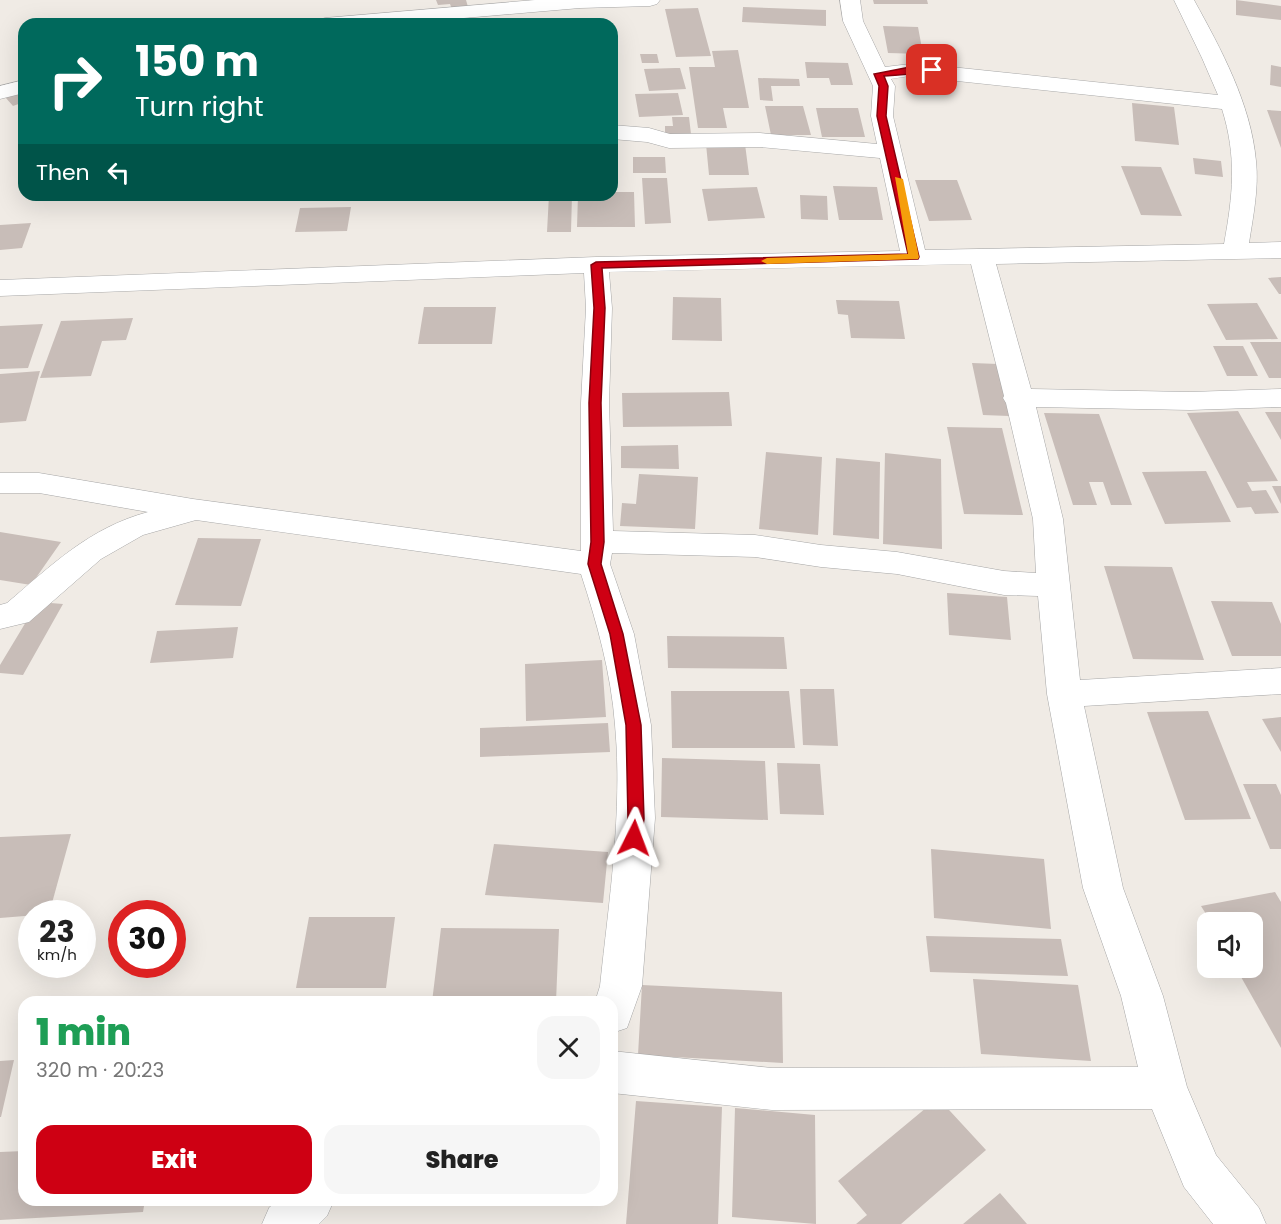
<!DOCTYPE html>
<html lang="en">
<head>
<meta charset="utf-8">
<style>
	body { margin:0; font-family:Poppins,sans-serif; background:#f6f6f6; color:#222; height:100vh; display:flex; flex-direction:column; font-size:22px; white-space:nowrap }
	* { box-sizing:border-box; margin:0 }
	p { font-size:20px; color:#767676 }
	.icon { flex:none; width:33px; height:33px; fill:none; stroke:currentColor; stroke-width:2; stroke-linecap:round; stroke-linejoin:round }
	.map { position:relative; flex:1; overflow:hidden }
	.sheet { position:absolute; left:18px; top:996px; width:600px; height:210px; display:flex; flex-direction:column; background:#fff; border-radius:18px; box-shadow:0 6px 24px #0002 }
	.sheet>* { flex:none }
	.hud { position:absolute; left:18px; top:18px; width:600px; height:183px; border-radius:18px; box-shadow:0 6px 24px #0002; background:#00695c; color:#fff; overflow:hidden }
	.controls { position:absolute; left:1197px; top:912px; display:grid; gap:12px }
	.controls a { display:grid; place-items:center; width:66px; height:66px; border-radius:12px; background:#fff; box-shadow:0 6px 24px #0002; font-size:30px }
	.speed { position:absolute; left:18px; top:900px; display:flex; gap:12px; font-size:30px; font-weight:700; text-align:center }
	.speed>* { display:grid; place-content:center; width:78px; height:78px; border-radius:50%; background:#fff; box-shadow:0 6px 24px #0002; line-height:1 }
	.speed small { font-size:15px; font-weight:400 }
	.speed .limit { border:9px solid #d22; background:#fff; color:#111 }
	.pin { position:absolute; display:grid; place-items:center; width:51px; height:51px; color:#fff; margin:-26px; border-radius:12px; box-shadow:0 3px 9px #0006 }
	.me { position:absolute; width:66px; margin:-33px; rotate:3deg; stroke-linejoin:round; filter:drop-shadow(0 0 4px #0008) }
	.turn { display:flex; align-items:center; gap:21px; height:126px; padding:0 18px; font-size:27px }
	.turn .icon { width:78px; height:78px; stroke-width:2.5 }
	.turn b { display:block; font-size:42px; line-height:51px }
	.then { display:flex; align-items:center; height:57px; padding:0 18px; background:#0003; gap:12px; font-size:22px }
	.round { display:grid; place-items:center; flex:none; width:63px; height:63px; border-radius:18px; background:#f6f6f6 }
	.overview { display:flex; align-items:center; justify-content:space-between; height:102px; padding:0 18px }
	h1 { font-size:36px; font-weight:800; line-height:45px; color:#1e9e55 }
	.cta { display:flex; gap:12px; margin-top:auto; padding:12px 18px }
	.cta a { flex:1; height:69px; border-radius:18px; background:#ce0013; color:#fff; font-size:24px; font-weight:800; line-height:69px; text-align:center }
	.cta a+a { background:#f6f6f6; color:#222 }
	.map>svg:first-child { display:block }
	.building { fill:#c8bdb8 }
	.lines { fill:none; stroke-linecap:round; stroke-linejoin:round }
	.minor-casing { stroke:#a6a6a6; stroke-width:1 }
	.minor { fill:#fff; fill-rule:evenodd }
	.route { fill:#ce0013; stroke:#86000c; stroke-width:1.5 }
	.slow { fill:#f59e0b }
</style>
</head>
<body>
<div class="map">
<svg width="1281" height="1224" viewBox="0 0 1281 1224">
	<rect width="100%" height="100%" fill="#f0ebe5"/>
	<path class="building" d="M436 0H466L468 7 452 9 450 4 438 5Z
		M873 0H927L928 4H874Z
		M1236 0 1281 6V20L1236 15Z
		M743 7 826 10V26L742 22Z
		M698 8 711 56 676 57 665 9Z
		M883 26 918 27 923 54 888 53Z
		M738 50 749 108H723L727 128H698L689 67H715L712 51Z
		M640 54H657L659 63H642Z
		M805 62 848 63 853 85H831L829 78H807Z
		M1271 65 1281 67V87L1270 85Z
		M675 68H680L686 89 649 91 644 69Z
		M758 78 799 79 800 86H771L773 101 760 100Z
		M24 92V102L13 106 5 97Z
		M678 93 683 115 639 117 635 94Z
		M1132 103 1174 107 1179 145 1135 141Z
		M765 106H803L811 135H771Z
		M816 108H858L865 137H822Z
		M1267 110 1281 111V148Z
		M672 117H689L691 134H665V126H673Z
		M706 144H745L749 175H709Z
		M633 157H665L666 173H633Z
		M1193 158 1221 161 1223 177 1195 174Z
		M1121 166 1161 167 1182 216 1141 215Z
		M642 178H667L671 223 645 224Z
		M915 180H957L972 220 929 221Z
		M833 186 877 187 883 220H839Z
		M757 187 765 218 708 221 702 189Z
		M612 192H634L635 227H577L578 195H612Z
		M549 195H572L571 232H547Z
		M800 195 827 196 828 220 801 219Z
		M351 207 347 231 295 232 300 208Z
		M31 223 22 248 0 250V225Z
		M1281 277V294H1279L1268 278Z
		M673 297 721 298 722 341 672 340Z
		M836 300 899 301 905 339 851 338 848 315 838 314Z
		M1257 303 1278 339 1226 340 1207 304Z
		M424 307H496L492 344H418Z
		M133 318 126 340 102 341 91 376 40 378 61 321Z
		M43 324 28 368 0 369V326Z
		M1250 342H1281V378H1269Z
		M1213 346H1243L1258 376H1227Z
		M972 363 998 364 1009 416 983 415Z
		M40 371 26 421 0 423V374Z
		M729 392 732 426 623 427 622 393Z
		M1238 411 1278 481 1247 482 1252 491 1266 490 1279 513 1255 514 1251 507 1237 508 1187 413Z
		M1265 412H1281V440Z
		M1044 413 1099 414 1132 505H1111L1103 482H1089L1097 505H1073Z
		M947 427 1002 428 1023 515 964 514Z
		M678 445 679 469 621 468V446Z
		M766 452 822 457 818 535 759 529Z
		M885 453 941 459 942 549 883 544Z
		M836 458 880 462 879 539 833 535Z
		M1206 471 1231 522 1165 524 1142 472Z
		M639 474 698 477 695 529 620 526 622 503 636 504Z
		M1272 486H1281V504Z
		M0 532 61 542 31 585 0 580Z
		M198 538 261 539 241 606 175 605Z
		M1104 566 1172 567 1204 660 1133 659Z
		M947 593 1007 597 1011 640 949 635Z
		M1211 601 1272 602 1281 624V656H1232Z
		M38 602 63 604 23 675 0 673V665Z
		M238 627 233 658 150 663 157 631Z
		M667 636 784 637 787 669 668 668Z
		M602 660 606 717 526 721 525 664Z
		M800 689H834L838 746 803 745Z
		M671 691H789L795 748H672Z
		M1208 711 1251 819 1185 820 1147 712Z
		M1281 717V752L1262 719Z
		M608 723 610 752 480 757V728Z
		M662 758 765 761 768 820 661 817Z
		M777 763 820 764 824 815 780 814Z
		M1243 784H1276L1281 795V849H1270Z
		M71 834 49 914 0 918V837Z
		M494 844 608 852 603 903 485 895Z
		M931 849 1044 859 1051 929 934 918Z
		M1275 892 1281 902V1048L1236 968H1252V922H1211L1201 906Z
		M309 917H395L386 988H296Z
		M441 928 559 929 556 1002H432Z
		M926 936 1061 939 1068 976 930 972Z
		M973 979 1078 985 1091 1061 981 1054Z
		M642 985 782 992 783 1063 638 1055Z
		M14 1060 1 1117H0V1061Z
		M938 1098 986 1150 901 1224H856L867 1215 838 1181Z
		M636 1101 722 1107 718 1224H626Z
		M735 1108 815 1115 816 1224 732 1217Z
		M24 1151V1200H145L143 1212 0 1220V1152Z
		M1000 1193 1027 1224H963Z"/>
	<g class="lines">
		<g class="minor-casing">
			<path id="minor" d="M535 0H660L657 4 650 6 580 8 394 24H315L318 20 325 18Z
				M840 0H860L863 21 885 67 910 64 932 65 1218 95 1202 58 1174 0H1194C1221 49 1251 104 1256 161 1259 188 1253 217 1249 243L1281 242V258L996 264 1031 389 1190 392 1281 389V407L1190 410 1036 407 1063 519 1080 680 1281 668V694L1084 706 1123 888 1163 996 1187 1087 1216 1155 1259 1208 1266 1224H1213L1184 1187 1152 1109 772 1110 612 1093V1051L772 1068 1138 1067 1121 996 1083 888 1047 694 1038 596 1004 595 897 574 821 567 755 557 612 553 610 564 634 634 651 725 655 818 642 986 627 1028 612 1033V1002H595L600 986C609 900 623 812 615 725 611 673 597 623 581 574L196 520 143 535 101 559 29 622 0 629V605L7 603C52 565 89 528 148 512L39 493H0V473H39L193 499 581 551V403L586 308 584 273 0 296V280L596 257 900 251 880 158 760 147 669 148 647 142 612 139V125L649 128 670 134 760 133 877 144 871 116 873 86 843 21ZM910 76 1222 109C1237 157 1233 195 1224 244L925 250 893 116 895 86 891 79ZM971 264 1004 396 1003 398 1006 403 1033 519 1036 573 1004 571 897 552 821 545 755 535 613 531 609 403 612 308 609 272Z
				M24 80V93L0 99V86Z
				M277 1200H334L327 1216 319 1224H262L269 1208Z"/>
		</g>
		<use href="#minor" class="minor"/>
	</g>
	<path class="route" d="M910 67 932 68 936 70C930 74 895 75 884 76L888 86 886 116 919 257 918 259 602 268 605 308 601 403 604 542 601 564 623 634 641 725 644 819 640 843 634 845 628 843 626 838 628 819 626 725 610 634 588 564 591 542 589 403 594 308 591 265 596 262 908 254 877 116 879 86 874 74Z"/>
	<path class="slow" d="M895 177 903 179 919 257 918 259 767 264 761 261 767 258 908 254Z"/>
</svg>
<div class="controls">
<a><svg class="icon" aria-label="sound" viewBox="0 0 24 24"><path d="M4 9h4l5-4v14l-5-4H4zM17 9q2 3 0 6"/></svg></a>
</div>
<div class="speed"><div>23<small>km/h</small></div><div class="limit">30</div></div>
<div class="pin" style="left:932px;top:70px;background:#d93025"><svg class="icon" aria-label="arrive" viewBox="0 0 24 24"><path d="M6 21V4h12l-3 4 3 4H6"/></svg></div>
<svg class="me" style="left:634px;top:838px" viewBox="-20 -20 40 40"><path d="M0-17L14 15 0 8-14 15z" fill="#ce0013" stroke="#fff" stroke-width="4"/></svg>
<div class="hud">
<div class="turn"><svg class="icon" aria-label="right" viewBox="0 0 24 24"><path d="M7 20v-9h11M14 6l5 5-5 5"/></svg><div><b>150 m</b>Turn right</div></div>
<div class="then">Then<svg class="icon" aria-label="left" viewBox="0 0 24 24"><path d="M17 20v-9H6M10 6l-5 5 5 5"/></svg></div>
</div>
<section class="sheet">
<div class="overview"><div><h1>1 min</h1><p>320 m · 20:23</p></div><a class="round"><svg class="icon" aria-label="close" viewBox="0 0 24 24"><path d="M6 6l12 12M18 6L6 18"/></svg></a></div>
<div class="cta"><a>Exit</a><a>Share</a></div>
</section>
</div>
</body>
</html>
